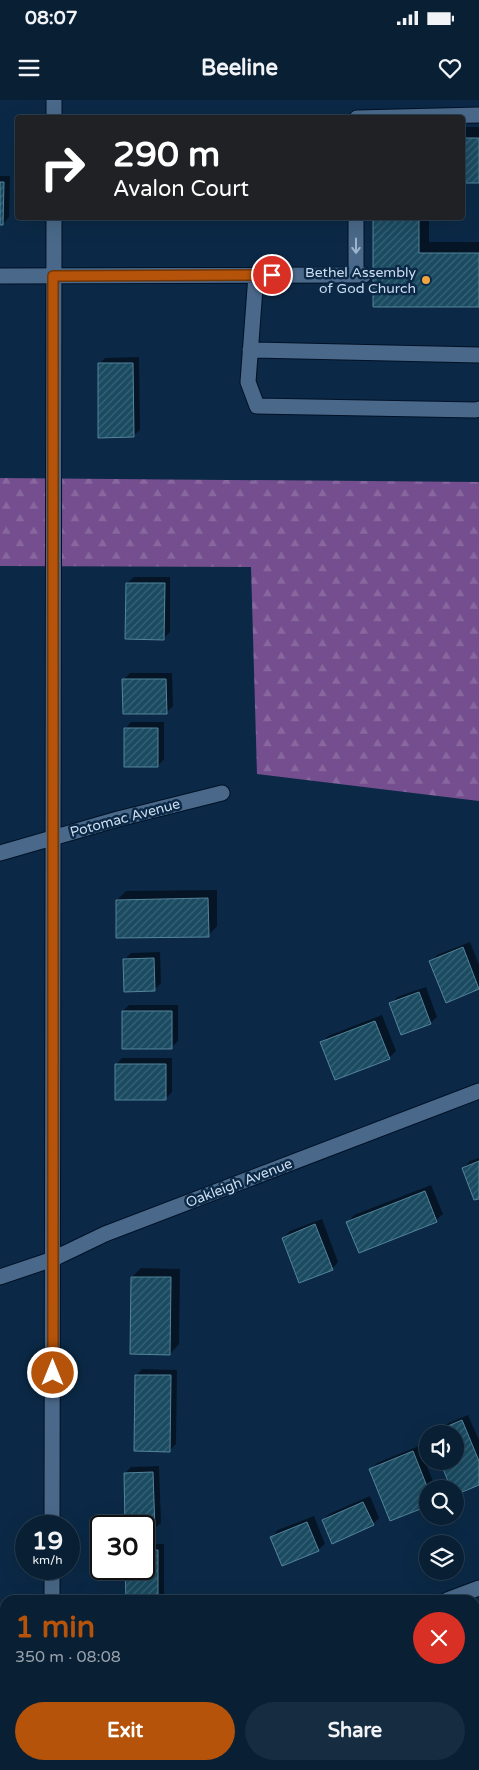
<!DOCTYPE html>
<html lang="en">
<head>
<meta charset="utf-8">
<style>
	body { margin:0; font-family:"Varela Round",sans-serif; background:#162c40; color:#f1f3f6; height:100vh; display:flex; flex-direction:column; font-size:19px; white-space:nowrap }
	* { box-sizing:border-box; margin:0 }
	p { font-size:16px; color:#98a2ac }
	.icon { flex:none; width:28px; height:28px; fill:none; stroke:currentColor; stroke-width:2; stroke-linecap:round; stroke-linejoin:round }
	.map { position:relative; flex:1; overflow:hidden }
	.sheet { position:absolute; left:0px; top:1495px; width:480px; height:175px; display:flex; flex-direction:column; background:#081f34; border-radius:15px 15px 0 0; box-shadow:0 5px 20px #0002,0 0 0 1px #293d4f }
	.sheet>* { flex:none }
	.top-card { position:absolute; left:15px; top:15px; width:450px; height:105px; border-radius:5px; box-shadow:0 5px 20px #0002,0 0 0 1px #293d4f; background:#202124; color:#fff; overflow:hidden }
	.buttons { position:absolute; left:419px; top:1325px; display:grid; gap:10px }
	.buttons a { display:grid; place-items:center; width:45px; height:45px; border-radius:50%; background:#081f34; box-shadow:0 5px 20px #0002,0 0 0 1px #293d4f; font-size:25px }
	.speed { position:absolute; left:15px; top:1415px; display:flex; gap:10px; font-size:25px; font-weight:700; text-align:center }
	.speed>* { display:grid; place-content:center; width:65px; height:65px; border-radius:50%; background:#081f34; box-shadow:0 5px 20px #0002,0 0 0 1px #293d4f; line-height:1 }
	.speed small { font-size:12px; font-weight:400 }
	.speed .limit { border:2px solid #111; border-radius:8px; background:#fff; color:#111 }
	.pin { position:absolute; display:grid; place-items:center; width:42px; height:42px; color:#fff; margin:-21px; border:2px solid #fff; border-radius:50%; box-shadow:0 1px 5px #0007 }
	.me { position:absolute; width:55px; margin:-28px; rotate:0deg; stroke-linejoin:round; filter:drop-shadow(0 0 4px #0008) }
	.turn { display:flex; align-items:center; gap:18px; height:105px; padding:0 15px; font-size:22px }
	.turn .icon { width:65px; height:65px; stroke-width:2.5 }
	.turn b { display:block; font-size:35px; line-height:42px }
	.round { display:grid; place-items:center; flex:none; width:52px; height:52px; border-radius:26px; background:#162c40 }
	.overview { display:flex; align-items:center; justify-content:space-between; height:85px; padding:0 15px }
	h1 { font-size:30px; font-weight:800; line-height:38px; color:#b45309 }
	.cta { display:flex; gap:10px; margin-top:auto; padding:10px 15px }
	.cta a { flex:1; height:58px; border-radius:30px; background:#b45309; color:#fff; font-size:20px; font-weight:800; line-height:58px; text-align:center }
	.cta a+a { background:#162c40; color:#f1f3f6 }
	.status { display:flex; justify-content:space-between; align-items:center; height:35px; padding:0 25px; background:#081f34; direction:ltr }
	.status svg { height:14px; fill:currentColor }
	header { display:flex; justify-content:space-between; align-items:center; height:65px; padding:0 15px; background:#081f34; font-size:22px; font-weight:800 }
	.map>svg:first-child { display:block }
	.forest { fill:url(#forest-firs) }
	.shadow { fill:#0007 }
	.building { fill:url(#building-hatch); stroke:#54849b }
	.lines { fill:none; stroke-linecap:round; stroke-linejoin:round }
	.minor-casing { stroke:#001126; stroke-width:17 }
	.minor { stroke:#4a698a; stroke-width:15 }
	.oneway { stroke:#9eb4cc }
	.route-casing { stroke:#753606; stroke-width:12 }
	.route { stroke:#b45309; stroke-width:9 }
	.poi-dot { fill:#f1a540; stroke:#0b2946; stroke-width:2 }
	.labels { text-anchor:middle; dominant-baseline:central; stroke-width:5; stroke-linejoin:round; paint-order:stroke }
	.poi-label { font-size:14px; fill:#ccddf0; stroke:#0b2946; text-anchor:end }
	.street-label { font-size:14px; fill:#ccddf0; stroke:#0b2946 }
</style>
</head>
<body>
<div class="status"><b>08:07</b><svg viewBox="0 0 49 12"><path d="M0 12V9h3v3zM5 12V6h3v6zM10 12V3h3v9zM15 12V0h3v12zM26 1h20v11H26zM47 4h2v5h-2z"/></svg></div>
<header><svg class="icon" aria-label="menu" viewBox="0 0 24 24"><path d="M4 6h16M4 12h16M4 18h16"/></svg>Beeline<svg class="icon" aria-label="heart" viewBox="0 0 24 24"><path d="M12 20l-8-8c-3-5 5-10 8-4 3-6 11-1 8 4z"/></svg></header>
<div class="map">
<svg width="479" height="1670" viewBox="0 0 479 1670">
	<defs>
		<pattern id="forest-firs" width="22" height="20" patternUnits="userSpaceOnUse" patternTransform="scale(1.25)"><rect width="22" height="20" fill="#744e8e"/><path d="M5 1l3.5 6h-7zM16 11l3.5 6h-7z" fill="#87679e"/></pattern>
		<pattern id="building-hatch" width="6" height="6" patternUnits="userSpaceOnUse" patternTransform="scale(1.25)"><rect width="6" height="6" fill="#1a4b61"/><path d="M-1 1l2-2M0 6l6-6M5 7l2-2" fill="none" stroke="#3a6478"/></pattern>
	</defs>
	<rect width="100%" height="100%" fill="#0b2946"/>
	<path class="forest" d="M0 378 479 382V701L257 674 251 467 0 466Z"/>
	<path class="shadow" d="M462 27H479V82H462Z
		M0 76H10L9 117 3 124H0Z
		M374 118H429V142H479V206H374Z
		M139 257 140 330 133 336 99 264 105 258Z
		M134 477H170V532L163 539 127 483Z
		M130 573H172L173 606 166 613 123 580Z
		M131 622H164V659L158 666 125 629Z
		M217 790V826L208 836 117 800 126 791Z
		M470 842 479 865V888L447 901 431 861 437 855Z
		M160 852 161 883 154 890 124 860 131 853Z
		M426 887 437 917 430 923 391 904 397 897Z
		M129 905H178V941L172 947 123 911Z
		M382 915 396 951 389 958 322 942 328 936Z
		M122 958H172V992L166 998 116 965Z
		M479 1058V1097L463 1068 470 1061Z
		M431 1085 443 1114 436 1120 348 1122 354 1115Z
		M322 1119 338 1162 332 1169 283 1138 290 1131Z
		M141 1168 180 1169 179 1244 170 1254 132 1177Z
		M142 1269 177 1270 176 1344 169 1351 136 1276Z
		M468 1315 479 1340V1384L455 1394V1334H430L437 1328Z
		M419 1346 436 1389H428L371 1369 377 1363Z
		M159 1366 161 1423 154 1429H144V1426H126L125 1373 131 1367Z
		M370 1396 379 1418 373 1424 323 1420 329 1414Z
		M314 1416 325 1444 318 1450 271 1437 278 1430Z
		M144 1444H164V1497L162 1500H127L126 1469H144Z
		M479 1594V1640L475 1642V1596Z
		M146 1665H185V1670H145Z
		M248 1665H296L298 1670H250Z"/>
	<path class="building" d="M462 38H479V83H462Z
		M0 82H4L3 125H0Z
		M111 118H162L111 119Z
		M373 118H419V153H479V207H373Z
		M98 263H133L134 337 98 338Z
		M126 483H165L164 540 125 539Z
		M122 579H166L167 614H123Z
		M124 628H158V667H124Z
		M208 798 209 837 116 838V800Z
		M463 847 479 889 446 903 429 861Z
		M154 858 155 891 124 892 123 859Z
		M419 892 431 924 401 935 389 903Z
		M122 911H172V949H122Z
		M375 921 390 959 335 980 320 942Z
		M115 964H166V1000H115Z
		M479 1061V1099L474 1100 462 1068Z
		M425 1091 437 1122 359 1153 346 1122Z
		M315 1124 333 1170 299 1183 282 1138Z
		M131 1177H171L170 1255 130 1254Z
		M135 1275H171L170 1352 134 1351Z
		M462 1320 479 1361V1385L455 1395V1389H451L440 1361H455V1334H429Z
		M413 1351 428 1389V1406L390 1421 369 1369Z
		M153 1372 155 1430 144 1431V1426H125L124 1373Z
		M363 1402 374 1425 332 1444 322 1420Z
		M307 1422 319 1451 282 1466 270 1437Z
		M144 1450H158V1500H126L125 1469H144Z
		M479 1597V1642L475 1643V1599Z
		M144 1665H179V1670H144Z
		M247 1665H287L289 1670H248Z
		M316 1665H364V1667L356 1670H318Z"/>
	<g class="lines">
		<g class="minor-casing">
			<path id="minor" d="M54 18V0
				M357 18 479 15
				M256 175 248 282 257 306 476 310 479 309
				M356 175V118
				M0 176 364 175
				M250 250 479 255
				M0 753 118 719 222 693
				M0 1177 53 1159 105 1134 479 991
				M52 1426 54 118
				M52 1500V1469
				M447 1500 479 1488
				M1 1670 15 1665
				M53 1670 54 1665"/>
		</g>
		<use href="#minor" class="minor"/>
	</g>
	<defs><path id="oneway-shaft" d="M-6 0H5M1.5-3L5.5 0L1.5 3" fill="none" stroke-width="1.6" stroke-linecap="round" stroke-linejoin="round" transform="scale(1.25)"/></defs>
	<use class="oneway" href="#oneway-shaft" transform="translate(356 146) rotate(90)"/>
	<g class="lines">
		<g class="route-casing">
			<path id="route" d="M53 1273V176L272 175"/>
		</g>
		<use href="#route" class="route"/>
	</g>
	<circle class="poi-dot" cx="426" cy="180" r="5"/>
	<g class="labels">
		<g class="poi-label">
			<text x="416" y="172">Bethel Assembly<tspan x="416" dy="16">of God Church</tspan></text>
		</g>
		<g class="street-label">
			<text transform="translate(125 718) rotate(-15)">Potomac Avenue</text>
			<text transform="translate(239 1083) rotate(-21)">Oakleigh Avenue</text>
		</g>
	</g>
</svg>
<div class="buttons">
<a><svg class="icon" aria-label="sound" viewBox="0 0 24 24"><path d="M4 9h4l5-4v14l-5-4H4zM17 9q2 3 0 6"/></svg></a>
<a><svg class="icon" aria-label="search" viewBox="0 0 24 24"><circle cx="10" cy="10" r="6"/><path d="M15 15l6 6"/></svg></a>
<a><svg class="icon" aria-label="layers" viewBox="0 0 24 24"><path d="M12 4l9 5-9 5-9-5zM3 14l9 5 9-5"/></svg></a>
</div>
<div class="speed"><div>19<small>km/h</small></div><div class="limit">30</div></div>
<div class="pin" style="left:272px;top:175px;background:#d93025"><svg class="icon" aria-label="arrive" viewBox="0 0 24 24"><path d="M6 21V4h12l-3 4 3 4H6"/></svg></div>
<svg class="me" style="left:53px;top:1273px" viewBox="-20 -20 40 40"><circle r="17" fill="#b45309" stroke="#fff" stroke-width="3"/><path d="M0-11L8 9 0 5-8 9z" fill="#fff"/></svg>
<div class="top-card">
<div class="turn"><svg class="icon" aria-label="right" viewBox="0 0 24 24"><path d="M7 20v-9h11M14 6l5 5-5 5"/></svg><div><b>290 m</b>Avalon Court</div></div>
</div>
<section class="sheet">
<div class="overview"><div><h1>1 min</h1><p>350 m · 08:08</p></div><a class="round" style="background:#d93025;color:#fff"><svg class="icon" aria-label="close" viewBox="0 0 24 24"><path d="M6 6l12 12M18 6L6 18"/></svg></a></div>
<div class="cta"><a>Exit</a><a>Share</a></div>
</section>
</div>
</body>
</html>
